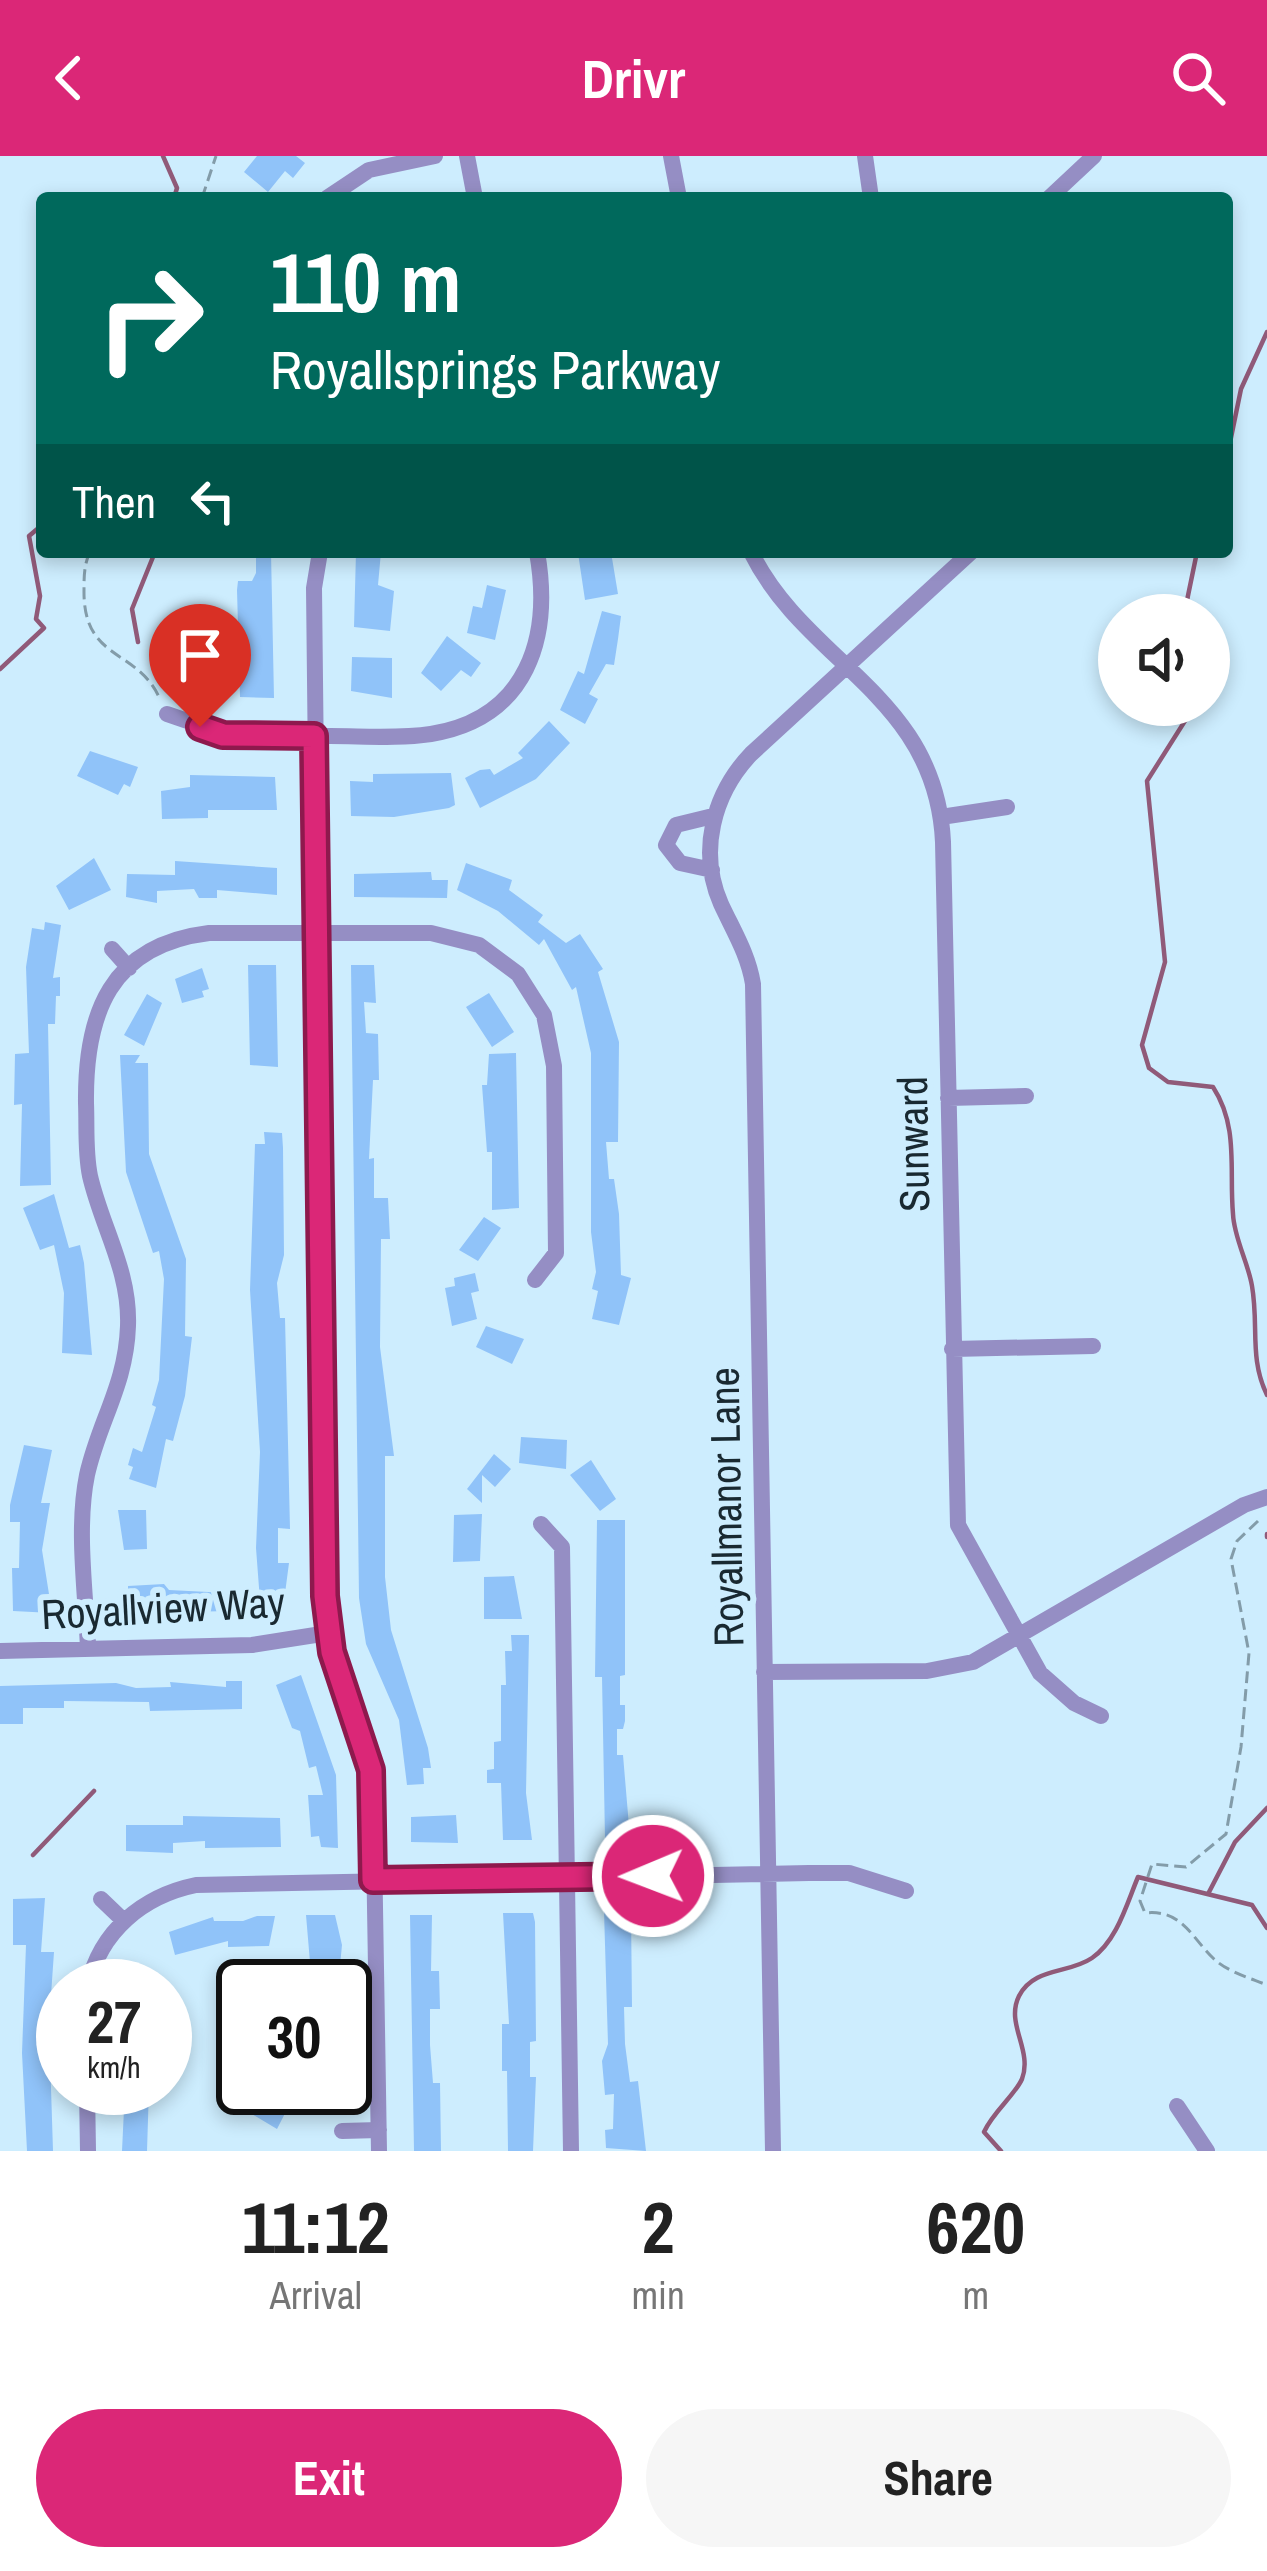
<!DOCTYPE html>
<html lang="en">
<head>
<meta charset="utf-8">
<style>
	body { margin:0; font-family:"Archivo Narrow",sans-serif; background:#f6f6f6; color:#222; height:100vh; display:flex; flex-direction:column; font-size:45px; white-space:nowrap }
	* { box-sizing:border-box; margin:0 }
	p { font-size:39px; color:#767676 }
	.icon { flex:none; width:66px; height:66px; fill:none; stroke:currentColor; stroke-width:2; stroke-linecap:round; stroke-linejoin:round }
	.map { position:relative; height:1995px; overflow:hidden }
	.details { display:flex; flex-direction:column; background:#fff; flex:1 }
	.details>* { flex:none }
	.guide { position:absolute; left:36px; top:36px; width:1197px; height:366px; border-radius:12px; box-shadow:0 6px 18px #0003; background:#00695c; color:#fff; overflow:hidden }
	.buttons { position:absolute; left:1098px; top:438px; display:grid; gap:24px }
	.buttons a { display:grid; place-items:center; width:132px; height:132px; border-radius:50%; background:#fff; box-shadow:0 6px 18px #0003; font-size:60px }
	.speed { position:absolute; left:36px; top:1803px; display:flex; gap:24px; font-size:60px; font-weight:700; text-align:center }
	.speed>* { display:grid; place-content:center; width:156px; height:156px; border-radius:50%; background:#fff; box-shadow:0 6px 18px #0003; line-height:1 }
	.speed small { font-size:30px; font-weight:400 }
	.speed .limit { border:6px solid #111; border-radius:18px; background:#fff; color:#111 }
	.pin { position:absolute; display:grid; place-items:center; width:102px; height:102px; color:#fff; margin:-123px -51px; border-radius:50% 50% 50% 0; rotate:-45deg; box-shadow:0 0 12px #0007 }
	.pin .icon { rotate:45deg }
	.me { position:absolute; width:132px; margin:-66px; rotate:269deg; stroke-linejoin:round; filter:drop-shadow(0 0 9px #0008) }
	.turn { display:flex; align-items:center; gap:42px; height:252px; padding:0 36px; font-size:54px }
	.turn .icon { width:156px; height:156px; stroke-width:2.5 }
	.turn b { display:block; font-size:84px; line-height:102px }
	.then { display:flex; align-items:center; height:114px; padding:0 36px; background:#0003; gap:24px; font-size:45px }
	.eta { display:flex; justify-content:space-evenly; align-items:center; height:204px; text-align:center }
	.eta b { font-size:72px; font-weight:800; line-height:84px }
	.primary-button { display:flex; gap:24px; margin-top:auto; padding:24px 36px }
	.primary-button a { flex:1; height:138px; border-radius:72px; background:#db2777; color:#fff; font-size:48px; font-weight:800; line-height:138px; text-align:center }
	.primary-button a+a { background:#f6f6f6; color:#222 }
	header { display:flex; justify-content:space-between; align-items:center; height:156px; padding:0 36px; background:#db2777; color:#fff; font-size:54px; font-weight:800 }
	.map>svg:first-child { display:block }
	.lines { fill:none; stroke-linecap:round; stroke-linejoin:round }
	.stream { stroke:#905a79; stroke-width:4.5 }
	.building { fill:#90c3f9 }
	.path { stroke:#839ca9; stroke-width:3; stroke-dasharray:12 6; stroke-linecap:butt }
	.minor { stroke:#958ec4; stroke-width:16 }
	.route-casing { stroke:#8e194d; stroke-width:30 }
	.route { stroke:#db2777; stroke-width:21 }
	.labels { text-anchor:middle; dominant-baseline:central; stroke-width:12; stroke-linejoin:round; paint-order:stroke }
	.street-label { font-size:42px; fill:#192931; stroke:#cdedfe }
</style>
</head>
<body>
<header><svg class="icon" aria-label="back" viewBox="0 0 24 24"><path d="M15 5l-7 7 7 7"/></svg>Drivr<svg class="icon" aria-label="search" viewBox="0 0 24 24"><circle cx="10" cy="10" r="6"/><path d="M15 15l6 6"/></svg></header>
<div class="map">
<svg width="1267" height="1995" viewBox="0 0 1267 1995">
	<rect width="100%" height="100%" fill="#cdedfe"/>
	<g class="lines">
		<path class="stream" d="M163 0 177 32 174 42
			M1227 301 1241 233 1267 176
			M1184 459 1197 396
			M138 486 132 453 155 396
			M0 513 44 472 36 463 40 440 29 380 42 369
			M1195 549 1147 625 1165 806 1142 889 1149 912 1168 926 1213 931C1239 971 1229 1014 1233 1058 1234 1082 1248 1106 1252 1130 1259 1170 1249 1202 1267 1239
			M1267 1378V1381
			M33 1699 94 1635
			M1208 1738 1235 1686 1267 1652
			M1001 1995 984 1976C993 1956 1015 1939 1022 1923 1033 1894 1005 1868 1019 1840 1034 1811 1069 1818 1092 1802 1117 1785 1127 1747 1138 1721L1252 1749 1267 1772"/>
	</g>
	<path class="building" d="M257 0H296L305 7 293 22 285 15 268 36 244 16Z
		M256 396H271L274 542 240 541 237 434 238 425H252L256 417Z
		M356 396H381L378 429 394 435 390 475 354 471Z
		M611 396 618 438 585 444 578 397Z
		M487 429 506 434 495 484 467 477 473 450 482 452Z
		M602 455 621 460 618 483 614 509 606 508 589 538 598 543 585 568 560 554 578 515 584 518Z
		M447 480 481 507 471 521 461 514 441 535 421 517Z
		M352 501 392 502V542L351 535Z
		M549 565 570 587 536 623 480 652 465 622 480 614 490 613 494 619 523 602 518 597Z
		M90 595 138 611 130 631 124 628 118 639 77 620Z
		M451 617 455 649 449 652 394 661 351 660 350 625 373 626V618Z
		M190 619 275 621 277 654H208V662L162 663 161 635 190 631Z
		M94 702 111 734 69 754 56 730Z
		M175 705 277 712V739L217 734V742H199L194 733 157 735V747L126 741 127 718 175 719Z
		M466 707 512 724 509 734 543 759 538 766 566 787 580 778 603 813 598 816 619 886 618 986H606L609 1023H614L619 1058 621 1119 631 1122 619 1169 592 1163 598 1135 592 1133 596 1116 591 1076V897L576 831 572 834 544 783 539 789 498 755 457 734Z
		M431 716 432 724H448L447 742 354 741V718Z
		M45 766 61 769 53 822 60 821V840H56L55 868H48L51 1029 20 1030 22 948 14 949 15 898 29 897 26 811 32 772 44 774Z
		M248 809H276L278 911 250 909Z
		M351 809H374L376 847 364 846 366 877 378 878 379 924H373L369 1003 374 1002V1042H388L390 1083H381L380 1191 394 1300H385V1421L391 1474 428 1592 431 1612H423L424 1628 407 1629 399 1564 366 1488 359 1442Z
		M202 812 209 833 202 835 204 841 182 847 175 823Z
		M489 837 514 876 492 891 466 851Z
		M147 838 162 847 144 890 124 879Z
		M516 897 519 1052 492 1054V996H487L482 929H487L489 898Z
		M120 899H140L135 907H148L149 998 186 1103 185 1180 192 1181 185 1240 173 1285 166 1283 156 1332 129 1323 133 1311 128 1309 133 1292 142 1296 156 1251 152 1249 159 1224 164 1123 159 1095 153 1097 126 1016Z
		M264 976 282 977 283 992 284 1099 277 1127 280 1162H285L288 1287 290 1373 278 1372V1407H289L284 1445H260L256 1392 260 1296 250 1134 255 988H265Z
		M54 1038 69 1092 80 1089 84 1107 92 1199 62 1197 64 1137 54 1089 40 1094 23 1052Z
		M484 1061 501 1072 478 1105 459 1094Z
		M475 1117 479 1135 471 1137 477 1163 452 1170 445 1132 455 1130 454 1122Z
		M486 1170 524 1183 512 1208 476 1191Z
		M521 1281 567 1284 566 1313 519 1307Z
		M24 1289 52 1294 41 1347H50L42 1394 52 1457 13 1455 12 1412H19L20 1366H10V1349Z
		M494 1298 511 1313 495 1331 482 1319V1347L467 1333Z
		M591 1304 616 1343 600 1355 570 1319Z
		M118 1354H146L147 1393 124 1394Z
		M482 1358 480 1405 453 1406 454 1359Z
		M597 1364H625V1519L620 1520V1549H625V1565L623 1573H617V1599H623L630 1682H605L602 1521H595Z
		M514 1420 522 1463H484V1421Z
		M164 1428 169 1434 228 1437V1455L150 1457 128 1452V1430Z
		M511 1479H529L526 1637 532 1684H503L501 1627H487V1614L494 1613V1586L501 1585V1529H506L505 1495H512Z
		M301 1519 336 1619 338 1692 321 1691 319 1680 311 1681 308 1639H323L316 1610 309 1612 300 1575 292 1572 276 1529Z
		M226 1525H242V1553L150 1555 149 1546 64 1545V1552H23V1568H0V1530L116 1527 136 1532 171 1531 170 1526 226 1531Z
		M456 1659 458 1687 411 1686V1661Z
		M183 1660 280 1662 281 1691 205 1692V1685L173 1687V1697L126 1695V1669H183Z
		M45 1742 41 1796H54L49 1868 53 1995H27L22 1897 26 1789H13V1743Z
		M604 1755H631L632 1851H624L625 1888 630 1926 638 1925 646 1995 606 1992 605 1974 613 1973 614 1938 605 1939 602 1905 608 1888Z
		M503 1757H533L535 1766 536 1885 530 1886V1921H536L533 1995H508L507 1915H502V1868H509Z
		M306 1759H335L342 1789 338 1830H312Z
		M410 1759H432L431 1815H439L440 1853H430V1889L433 1927H440L441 1995H414Z
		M257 1760H275L269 1790 228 1791V1785L175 1799 169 1776 213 1761 214 1765H243Z
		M125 1932H149L147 1995H122Z
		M263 1932H298L277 1973 250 1957Z"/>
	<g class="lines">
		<path class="path" d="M202 42 216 0
			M90 396C84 408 84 421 84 434 83 505 136 492 159 541
			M1258 1365 1237 1385 1231 1403 1249 1497 1241 1591 1226 1678 1186 1711 1152 1708 1140 1745 1145 1757C1182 1753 1191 1781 1214 1803 1228 1816 1250 1822 1267 1829"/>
		<path class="minor" d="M467 0 475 42
			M671 0 679 42
			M865 0 871 42
			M327 42 369 14 435 0
			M1049 42 1094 0
			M320 396 314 432 325 1434C329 1504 364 1561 373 1629L379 1995
			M751 396C806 508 936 539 943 686L958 1369 1040 1517 1074 1547 1101 1560
			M167 558C232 582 262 579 330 580 363 580 398 583 431 578 528 562 552 481 537 396
			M941 661 1007 651
			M712 714 680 707 666 689 676 669 713 660
			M112 793 129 812
			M948 942 1026 940
			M952 1193 1093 1190
			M541 1368 562 1391 571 1995
			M88 1493C86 1438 76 1373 87 1319 99 1265 126 1229 128 1170 130 1114 102 1072 90 1020 85 996 87 971 86 947 85 858 110 789 209 777H431L479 789 518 818 544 859 554 910 556 1097 535 1124
			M0 1495 252 1489 328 1477
			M764 1516 927 1515 973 1506 1244 1349 1267 1341
			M101 1743 124 1765
			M88 1830C100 1775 143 1740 196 1729L809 1717H849L906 1735
			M87 1932 88 1995
			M1177 1950 1207 1995
			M342 1975 379 1974
			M773 1995 753 828C748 798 734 776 721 748 698 696 713 638 751 598L971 396"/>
	</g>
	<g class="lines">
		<g class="route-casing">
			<path id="route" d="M200 571 223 579 314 580 325 1440 332 1496 371 1614 373 1724 653 1720"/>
		</g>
		<use href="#route" class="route"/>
	</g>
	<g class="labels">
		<g class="street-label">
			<text transform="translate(913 988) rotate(-91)">Sunward</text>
			<text transform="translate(726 1351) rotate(-91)">Royallmanor Lane</text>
			<text transform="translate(163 1452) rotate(-3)">Royallview Way</text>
		</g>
	</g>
</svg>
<div class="buttons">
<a><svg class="icon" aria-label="sound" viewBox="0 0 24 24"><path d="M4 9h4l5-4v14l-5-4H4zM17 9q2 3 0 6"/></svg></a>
</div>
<div class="speed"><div>27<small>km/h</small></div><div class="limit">30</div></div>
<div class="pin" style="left:200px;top:571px;background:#d93025"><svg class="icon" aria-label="arrive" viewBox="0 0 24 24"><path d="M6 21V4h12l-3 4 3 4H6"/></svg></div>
<svg class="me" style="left:653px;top:1720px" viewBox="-20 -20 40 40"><circle r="17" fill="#db2777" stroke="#fff" stroke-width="3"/><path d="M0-11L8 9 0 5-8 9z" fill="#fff"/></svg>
<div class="guide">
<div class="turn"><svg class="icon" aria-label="right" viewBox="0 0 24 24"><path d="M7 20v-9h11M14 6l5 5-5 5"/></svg><div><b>110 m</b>Royallsprings Parkway</div></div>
<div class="then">Then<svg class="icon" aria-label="left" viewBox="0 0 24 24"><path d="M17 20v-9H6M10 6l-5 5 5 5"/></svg></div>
</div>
</div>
<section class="details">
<div class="eta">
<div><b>11:12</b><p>Arrival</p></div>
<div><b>2</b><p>min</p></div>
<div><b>620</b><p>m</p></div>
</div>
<div class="primary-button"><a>Exit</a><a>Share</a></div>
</section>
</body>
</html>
